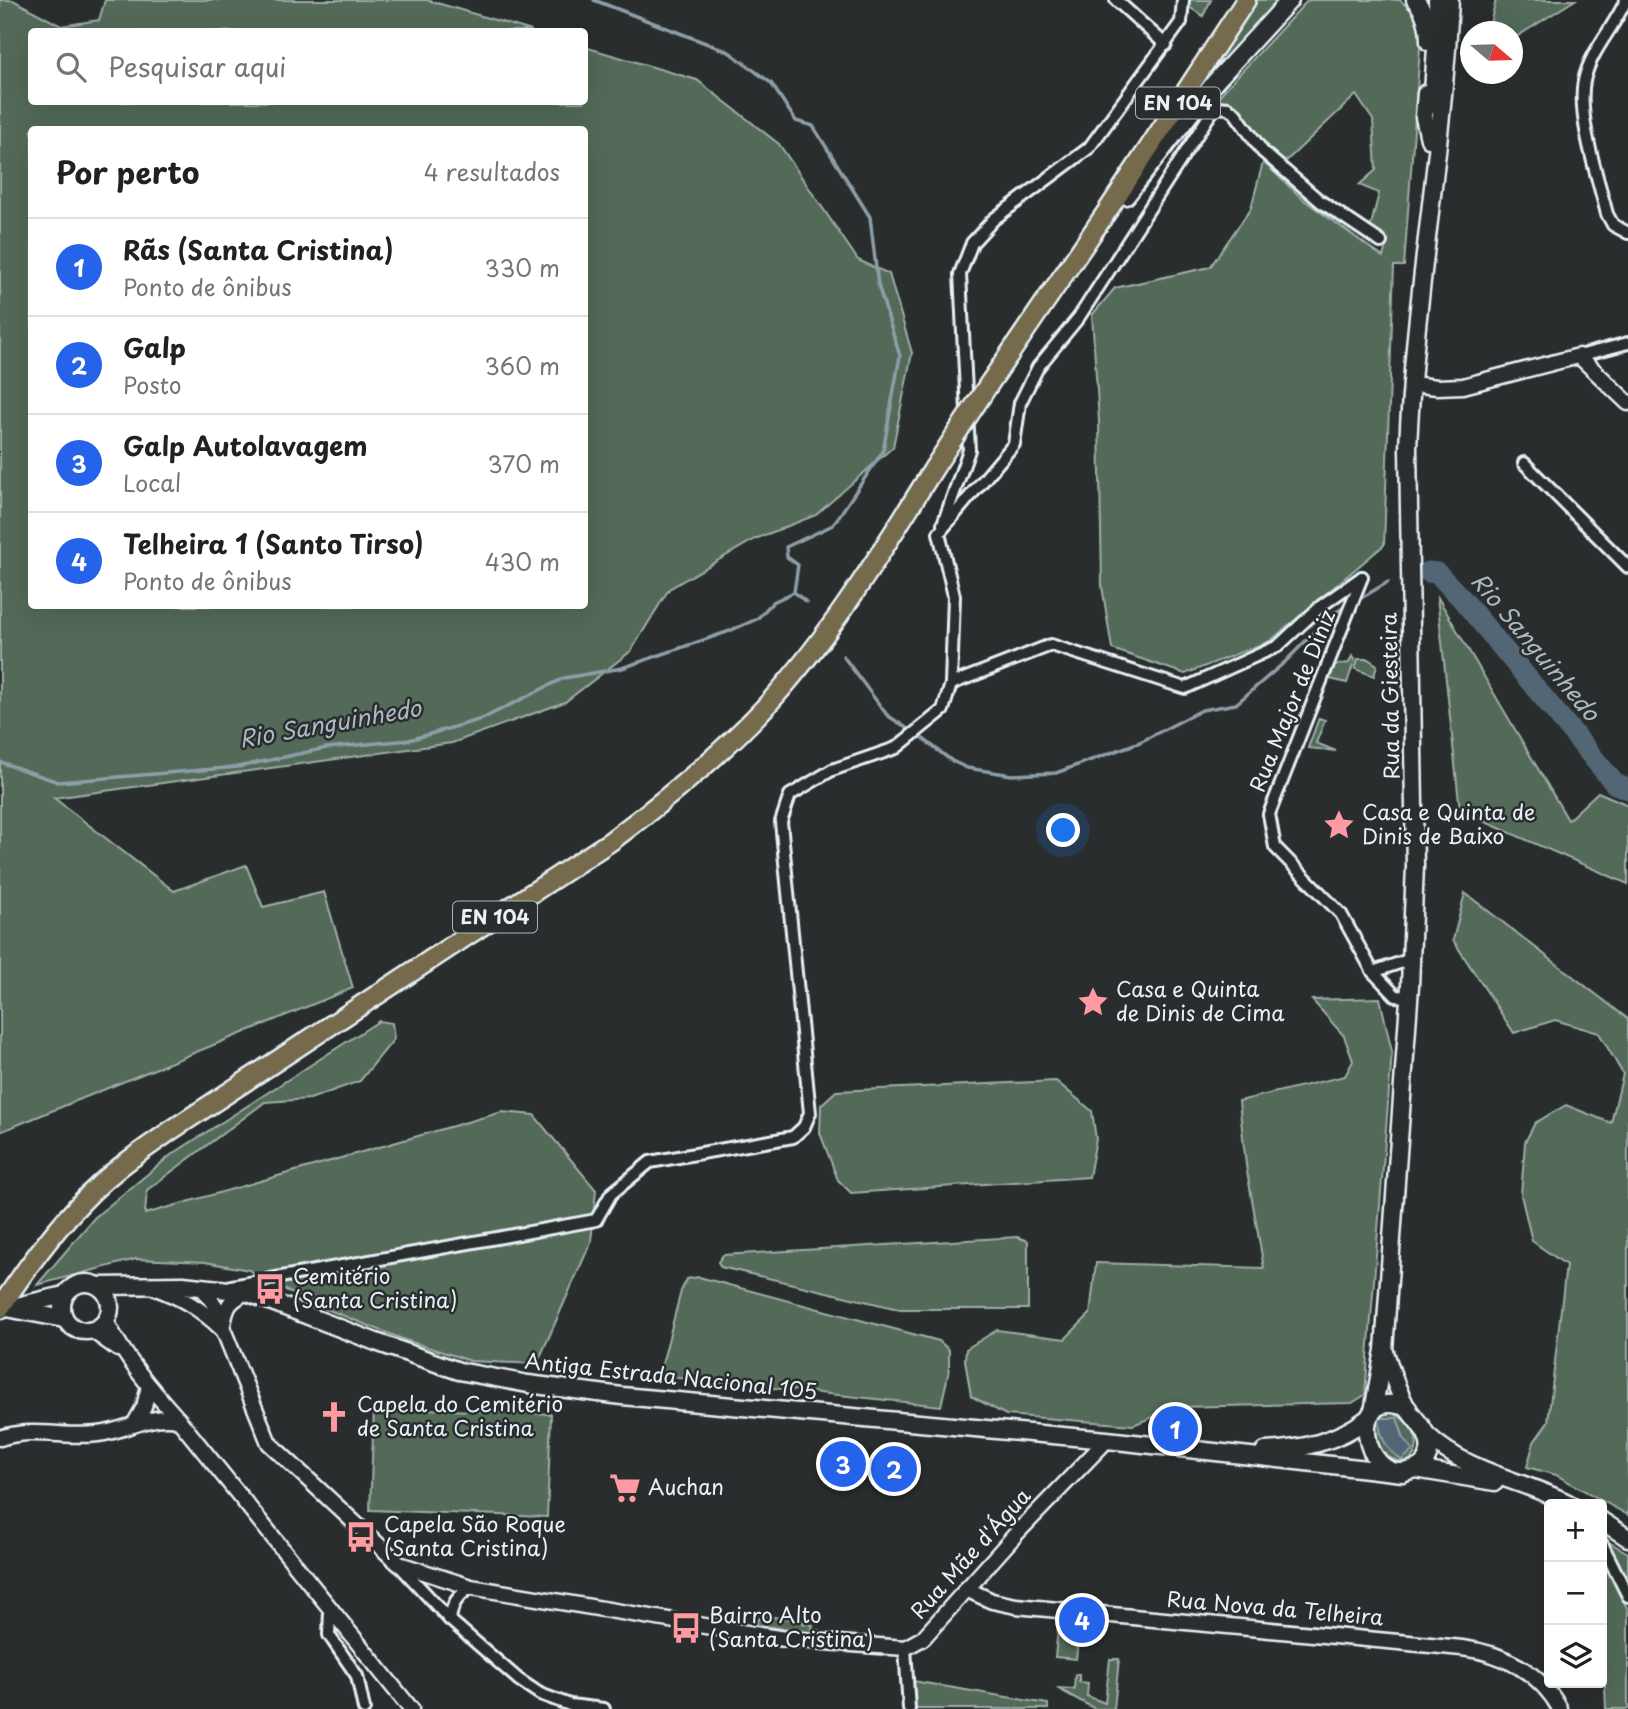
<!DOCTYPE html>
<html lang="pt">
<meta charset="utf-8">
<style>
body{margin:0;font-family:"Playpen Sans",sans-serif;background:#f2f2f2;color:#202124}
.controls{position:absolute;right:21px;bottom:21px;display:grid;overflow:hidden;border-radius:7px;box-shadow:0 7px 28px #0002}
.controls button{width:63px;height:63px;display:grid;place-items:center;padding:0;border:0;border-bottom:2px solid #e0e0e0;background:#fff;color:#202124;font:35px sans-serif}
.compass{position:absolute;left:1460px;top:21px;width:63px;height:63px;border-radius:50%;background:#fff;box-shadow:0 7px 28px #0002;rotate:109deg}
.you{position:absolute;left:1064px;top:831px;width:24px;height:24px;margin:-18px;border:5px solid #fff;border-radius:50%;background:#1a73e8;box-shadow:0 0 0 10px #1a73e833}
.badge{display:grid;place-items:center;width:46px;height:46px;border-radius:50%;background:#2563eb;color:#fff;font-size:23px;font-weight:700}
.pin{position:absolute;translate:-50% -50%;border:4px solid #fff;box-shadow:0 2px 7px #0006}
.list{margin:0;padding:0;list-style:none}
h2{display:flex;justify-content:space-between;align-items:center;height:91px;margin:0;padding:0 28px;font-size:30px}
h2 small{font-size:23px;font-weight:400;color:#757577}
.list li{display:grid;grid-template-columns:46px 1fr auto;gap:21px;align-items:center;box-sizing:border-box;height:98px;padding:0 28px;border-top:2px solid #e0e0e0}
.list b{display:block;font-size:26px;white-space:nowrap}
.list p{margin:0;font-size:23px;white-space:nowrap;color:#757577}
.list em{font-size:23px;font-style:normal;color:#757577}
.icon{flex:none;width:38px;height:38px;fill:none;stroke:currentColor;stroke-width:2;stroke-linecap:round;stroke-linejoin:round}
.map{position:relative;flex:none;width:1628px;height:1709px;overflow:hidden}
.search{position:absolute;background:#fff;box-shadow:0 7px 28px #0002;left:28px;top:28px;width:560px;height:77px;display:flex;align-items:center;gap:18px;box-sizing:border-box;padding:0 24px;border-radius:7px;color:#757577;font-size:26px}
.panel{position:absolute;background:#fff;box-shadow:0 7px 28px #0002;left:28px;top:126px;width:560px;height:483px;border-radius:7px}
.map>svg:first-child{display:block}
.green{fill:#536b58;stroke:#9eaea8;stroke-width:2;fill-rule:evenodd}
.water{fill:#526675;stroke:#8e9ea9;stroke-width:2}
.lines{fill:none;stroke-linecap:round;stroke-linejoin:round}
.stream{stroke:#8e9ea9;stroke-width:3.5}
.river{stroke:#526675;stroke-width:21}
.minor-casing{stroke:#e8f1f8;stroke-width:16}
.tertiary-casing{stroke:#e8f1f8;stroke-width:19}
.secondary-casing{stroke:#e8f1f8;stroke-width:21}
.primary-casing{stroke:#e8f1f8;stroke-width:23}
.minor{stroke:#2a2d2e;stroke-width:10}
.tertiary{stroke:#2a2d2e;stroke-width:14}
.secondary{stroke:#2a2d2e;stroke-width:16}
.primary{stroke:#756b4b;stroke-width:18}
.primary-bridge-casing{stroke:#e8f1f8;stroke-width:23;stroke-linecap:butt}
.primary-bridge{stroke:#756b4b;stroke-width:18}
.labels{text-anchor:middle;stroke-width:5;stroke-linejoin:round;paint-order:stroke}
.shield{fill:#2a2d2e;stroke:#afb6bb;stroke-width:2}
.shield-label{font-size:19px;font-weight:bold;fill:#e8f1f8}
.street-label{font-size:21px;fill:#e8f1f8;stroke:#2a2d2e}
.poi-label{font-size:21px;fill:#e8f1f8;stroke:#2a2d2e;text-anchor:start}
.water-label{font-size:23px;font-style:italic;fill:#acb9c4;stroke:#2a2d2e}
</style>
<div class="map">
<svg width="1628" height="1709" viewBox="0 0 1628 1709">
<rect width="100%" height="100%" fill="#2a2d2e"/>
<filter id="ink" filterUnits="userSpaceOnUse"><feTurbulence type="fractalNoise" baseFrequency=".0143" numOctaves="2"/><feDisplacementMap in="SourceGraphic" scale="14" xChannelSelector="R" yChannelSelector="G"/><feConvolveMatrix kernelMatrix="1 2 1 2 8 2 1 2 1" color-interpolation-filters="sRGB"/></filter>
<g filter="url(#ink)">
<!-- green -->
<g class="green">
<path d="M 0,0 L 13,0 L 61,26 L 99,20 L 105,0 L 427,0 L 532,31 L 32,32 L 32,102 L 584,102 L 585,47 L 697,80 L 779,144 L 858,260 L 889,274 L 912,353 L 893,447 L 816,515 L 755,539 L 669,589 L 631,651 L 565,702 L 452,743 L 54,798 L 174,891 L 246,865 L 263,907 L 324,892 L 353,988 L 0,1132 ZM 32,130 L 584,130 L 584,606 L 32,606 Z"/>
<path d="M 1189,0 L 1211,0 L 1203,16 L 1189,7 Z"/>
<path d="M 1256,0 L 1282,0 L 1176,122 Z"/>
<path d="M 1308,0 L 1400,0 L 1413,12 L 1421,35 L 1404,266 L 1394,266 L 1384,545 L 1270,641 L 1185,674 L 1112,649 L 1102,586 L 1099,421 L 1092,315 L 1115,288 L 1210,267 L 1251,208 L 1263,162 L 1304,200 L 1383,257 L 1387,242 L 1370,229 L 1379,193 L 1359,185 L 1376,170 L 1373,120 L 1356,95 L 1283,164 L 1217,98 Z"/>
<path d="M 1496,0 L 1575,0 L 1513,39 L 1512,32 L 1488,31 Z"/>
<path d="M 1437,596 L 1568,820 L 1598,792 L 1628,805 L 1628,884 L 1460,811 Z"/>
<path d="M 1352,656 L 1355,659 L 1347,683 L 1330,679 L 1335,665 L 1349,663 Z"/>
<path d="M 1358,659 L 1368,659 L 1377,665 L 1374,676 L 1355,669 Z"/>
<path d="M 1319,718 L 1325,720 L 1316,743 L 1336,751 L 1308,748 Z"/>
<path d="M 1465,893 L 1628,1019 L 1628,1515 L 1556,1475 L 1527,1467 L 1534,1442 L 1548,1422 L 1566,1265 L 1532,1241 L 1521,1195 L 1525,1142 L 1535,1123 L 1566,1105 L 1611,1123 L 1623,1074 L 1599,1033 L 1555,1020 L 1514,1033 L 1453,940 Z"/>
<path d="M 1380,998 L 1392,1052 L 1365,1395 L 1352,1403 L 1178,1407 L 1133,1425 L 1006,1415 L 971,1396 L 965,1360 L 966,1349 L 997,1330 L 1065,1339 L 1090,1314 L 1096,1263 L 1264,1268 L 1246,1165 L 1239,1101 L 1345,1076 L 1353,1061 L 1344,1036 L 1312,1000 Z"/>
<path d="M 379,1021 L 392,1023 L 394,1039 L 360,1081 L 310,1099 L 265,1102 L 147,1190 L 145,1214 L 502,1112 L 534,1115 L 596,1190 L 591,1242 L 537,1364 L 471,1361 L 405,1340 L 306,1301 L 249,1270 L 205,1262 L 136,1259 L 37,1285 L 95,1217 L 171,1155 Z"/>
<path d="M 1056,1081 L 1092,1111 L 1096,1139 L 1089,1177 L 851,1193 L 838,1180 L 820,1133 L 821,1105 L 836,1091 Z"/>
<path d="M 1017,1237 L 1028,1241 L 1028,1309 L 898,1309 L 721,1267 L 718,1262 L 723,1255 Z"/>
<path d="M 699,1277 L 939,1341 L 949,1350 L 949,1371 L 941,1406 L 659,1376 L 681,1291 L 687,1279 Z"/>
<path d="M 374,1407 L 551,1414 L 547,1517 L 370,1510 Z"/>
<path d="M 1388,1412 C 1408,1415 1429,1446 1408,1461 C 1382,1464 1368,1438 1379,1416 ZM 1379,1418 L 1397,1418 L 1404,1439 L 1413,1450 L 1402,1459 L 1381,1435 Z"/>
<path d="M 1602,1538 L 1628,1553 L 1628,1590 L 1602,1539 Z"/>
<path d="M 1602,1557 L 1628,1610 L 1628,1709 L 1606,1709 L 1605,1687 L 1602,1677 Z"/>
<path d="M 762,1616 L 803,1620 L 803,1623 L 813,1625 L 812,1629 L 818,1630 L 817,1633 L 757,1625 L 757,1621 Z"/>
<path d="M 1059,1619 L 1103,1623 L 1102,1636 L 1079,1634 L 1076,1659 L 1055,1657 Z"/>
<path d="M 1110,1659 L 1119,1659 L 1114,1709 L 1095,1709 L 1057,1688 L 1074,1689 L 1075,1675 L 1079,1675 L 1079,1682 L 1088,1683 L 1087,1696 L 1105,1703 Z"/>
<path d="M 913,1681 L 1048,1704 L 1048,1709 L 915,1709 Z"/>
</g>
<!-- water -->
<path class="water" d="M 1379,1418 L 1397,1418 L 1404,1439 L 1413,1450 L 1402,1460 C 1388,1452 1379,1437 1379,1418 Z"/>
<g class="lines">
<!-- stream -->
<g class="stream">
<path d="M 594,0 L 729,52 L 771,83 L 796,121 L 813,126 L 870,217 L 878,285 L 900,356 L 883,451 L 833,525 L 786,547 L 787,557 L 798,565 L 794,592"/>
<path d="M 1358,600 L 1388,582"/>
<path d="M 843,656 L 887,715 L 911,731"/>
<path d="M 918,735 L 952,761 L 967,768 L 1012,775 L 1056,773 L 1140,742 L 1202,710 L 1236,704 L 1286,661 L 1331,615 L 1348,605"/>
<path d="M 0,762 L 58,782 L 238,767 L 326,748 L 409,740 L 482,719 L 564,678 L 622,668 L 727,632 L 757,619 L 773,602 L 794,592 L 806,602"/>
</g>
<!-- river -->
<path class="river" d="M 1428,572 L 1437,573 L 1462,599 L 1615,784 L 1628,789"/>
<defs>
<g id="minor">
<path d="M 1116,0 L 1166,45"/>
<path d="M 1626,0 C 1614,28 1590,51 1584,81 C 1577,117 1598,178 1607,214 L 1613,225 L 1628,233"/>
<path d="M 1579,356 L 1628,343"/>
<path d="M 1524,463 L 1628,567"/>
<path d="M 943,524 L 969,450 L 960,274 L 972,243 L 994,219 L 1089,148 L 1181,22 L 1183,0"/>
<path d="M 1362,577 L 1269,814 L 1275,847 L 1341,914 L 1373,972 L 1396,996 L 1409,997"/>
<path d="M 951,684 L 1051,645 L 1185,688 L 1278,646 L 1321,606 L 1362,577"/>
<path d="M 1373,972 L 1411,959"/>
<path d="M 231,1286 L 596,1220 L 611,1194 L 650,1162 L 793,1137 L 804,1127 L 810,1113 L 781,822 L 790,795 L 832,770 L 896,748 L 943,710 L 951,684 L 954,596 L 939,533 L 1014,444 L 1020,403 L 1038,367 L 1079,317 L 1211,113 L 1217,107 L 1228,108 L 1235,113 L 1263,152 L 1320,201 L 1381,242"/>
<path d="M 1602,1544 L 1628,1596"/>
<path d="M 400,1566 L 450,1620 L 519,1680 L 540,1694 L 570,1705 L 604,1709"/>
<path d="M 330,1610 L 329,1635 L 357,1676 L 364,1709"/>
<path d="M 450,1620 C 452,1603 457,1597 471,1587"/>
<path d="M 905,1648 L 909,1709"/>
</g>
<g id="tertiary">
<path d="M 1411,384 L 1437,387 L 1463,386 L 1579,356 L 1628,403"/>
<path d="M 153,1287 C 181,1297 201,1309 222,1329"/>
<path d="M 202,1287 L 216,1307 L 223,1329 L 269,1443 L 399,1564 L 471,1587 L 741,1632 L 785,1639 L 905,1648 L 923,1638 L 1016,1534 L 1107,1440"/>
<path d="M 106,1321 C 125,1358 150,1388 178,1419 L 411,1709"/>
<path d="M 223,1324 C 227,1304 229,1302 246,1292"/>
<path d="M 93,1331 L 118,1349"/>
<path d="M 135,1423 L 144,1407 L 149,1386"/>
<path d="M 0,1438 C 33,1427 64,1438 98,1434 C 126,1431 148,1414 178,1419"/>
<path d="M 966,1589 L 992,1601 L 1016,1606 L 1462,1648 C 1503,1653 1540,1672 1560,1709"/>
</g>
<g id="secondary">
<path d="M 1415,0 C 1426,12 1429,27 1429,42"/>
<path d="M 1426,93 L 1424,117 L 1429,139"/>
<path d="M 1432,105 L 1438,20 L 1437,0"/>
<path d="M 1126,196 L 1215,82 L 1290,0"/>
<circle cx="86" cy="1307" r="24"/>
<path d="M 99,1286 L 183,1285 L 246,1292 L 376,1342 L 459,1371 L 528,1384 L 622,1396 L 1107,1440 L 1403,1473"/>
<path d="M 12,1309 L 64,1319"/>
<path d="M 0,1310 L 64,1295"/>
<path d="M 1385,1352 C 1391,1372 1397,1390 1407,1408 C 1414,1418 1425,1428 1428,1439 C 1431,1447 1430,1453 1426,1460 C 1422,1467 1416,1469 1408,1471 C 1362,1483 1345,1383 1408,1408"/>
<path d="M 1373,1412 L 1384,1350 L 1410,986 L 1415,866 L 1408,448 C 1414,298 1443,150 1450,0"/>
<path d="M 1427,1435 C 1467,1473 1523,1480 1570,1504"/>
<path d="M 1265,1451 C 1303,1449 1336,1442 1367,1419"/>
<path d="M 1415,1469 L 1495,1482"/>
<path d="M 1602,1521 L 1628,1538"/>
</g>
<g id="primary">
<path d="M 989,384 L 1110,207 L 1246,0"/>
<path d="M 0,1308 C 30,1262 71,1207 114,1172 C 132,1157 152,1144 170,1131 L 611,841 C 667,799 721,755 768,704 C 833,633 883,549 934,468"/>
</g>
</defs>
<!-- minor casing -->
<use href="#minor" class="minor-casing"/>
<!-- tertiary casing -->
<use href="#tertiary" class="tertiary-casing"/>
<!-- secondary casing -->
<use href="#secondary" class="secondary-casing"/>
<!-- primary casing -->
<use href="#primary" class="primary-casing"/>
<!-- minor -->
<use href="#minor" class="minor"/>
<!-- tertiary -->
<use href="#tertiary" class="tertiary"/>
<!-- secondary -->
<use href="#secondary" class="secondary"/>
<!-- primary -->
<use href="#primary" class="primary"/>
<defs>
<path id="primary-bridge" d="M 934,468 L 989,384"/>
</defs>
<!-- primary-bridge casing -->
<use href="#primary-bridge" class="primary-bridge-casing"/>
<!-- primary-bridge -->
<use href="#primary-bridge" class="primary-bridge"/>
</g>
</g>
<!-- icons -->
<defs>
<symbol id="sight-bare" viewBox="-9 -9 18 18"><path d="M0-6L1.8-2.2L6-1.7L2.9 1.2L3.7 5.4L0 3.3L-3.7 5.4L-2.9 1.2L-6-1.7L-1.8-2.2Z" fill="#ff9aa2" stroke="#2a2d2e" stroke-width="2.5" paint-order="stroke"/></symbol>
<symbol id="bus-bare" viewBox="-9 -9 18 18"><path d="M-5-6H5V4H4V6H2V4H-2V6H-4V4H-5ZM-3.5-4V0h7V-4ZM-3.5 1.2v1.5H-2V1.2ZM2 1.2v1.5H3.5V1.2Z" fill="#ff9aa2" stroke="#2a2d2e" stroke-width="2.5" paint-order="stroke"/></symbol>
<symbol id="church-bare" viewBox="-9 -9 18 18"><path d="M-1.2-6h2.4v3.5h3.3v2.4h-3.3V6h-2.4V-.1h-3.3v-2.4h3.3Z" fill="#ff9aa2" stroke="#2a2d2e" stroke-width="2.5" paint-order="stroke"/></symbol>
<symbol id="supermarket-bare" viewBox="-9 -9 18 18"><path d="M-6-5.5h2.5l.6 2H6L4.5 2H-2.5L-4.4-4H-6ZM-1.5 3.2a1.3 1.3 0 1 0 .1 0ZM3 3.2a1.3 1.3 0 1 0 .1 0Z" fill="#ff9aa2" stroke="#2a2d2e" stroke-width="2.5" paint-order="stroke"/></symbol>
</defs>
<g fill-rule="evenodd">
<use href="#sight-bare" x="1317" y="803" width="44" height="44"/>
<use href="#sight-bare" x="1071" y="980" width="44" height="44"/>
<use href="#bus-bare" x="248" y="1267" width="44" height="44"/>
<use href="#church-bare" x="312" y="1395" width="44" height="44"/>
<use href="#supermarket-bare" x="603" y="1466" width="44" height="44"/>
<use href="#bus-bare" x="339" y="1515" width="44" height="44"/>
<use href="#bus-bare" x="664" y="1606" width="44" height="44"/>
</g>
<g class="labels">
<!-- shield labels -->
<g class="shield">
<rect x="1136" y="87.5" width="84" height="31" rx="5"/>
<rect x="453" y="901.5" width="84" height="31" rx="5"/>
</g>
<g class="shield-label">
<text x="1178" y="110">EN 104</text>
<text x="495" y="924">EN 104</text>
</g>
<!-- street labels -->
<g class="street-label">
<text transform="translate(1391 696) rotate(-91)" y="7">Rua da Giesteira</text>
<text transform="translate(1293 701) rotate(-68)" y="7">Rua Major de Diniz</text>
<text transform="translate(671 1377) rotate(6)" y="7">Antiga Estrada Nacional 105</text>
<text transform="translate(971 1554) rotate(-48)" y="7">Rua Mãe d'Água</text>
<text transform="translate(1275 1609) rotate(5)" y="7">Rua Nova da Telheira</text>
</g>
<!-- poi labels -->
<g class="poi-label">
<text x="1362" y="820">Casa e Quinta de<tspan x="1362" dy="24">Dinis de Baixo</tspan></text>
<text x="1116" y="997">Casa e Quinta<tspan x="1116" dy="24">de Dinis de Cima</tspan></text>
<text x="293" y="1284">Cemitério<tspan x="293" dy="24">(Santa Cristina)</tspan></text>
<text x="357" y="1412">Capela do Cemitério<tspan x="357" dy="24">de Santa Cristina</tspan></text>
<text x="648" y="1495">Auchan</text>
<text x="384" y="1532">Capela São Roque<tspan x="384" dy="24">(Santa Cristina)</tspan></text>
<text x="709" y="1623">Bairro Alto<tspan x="709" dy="24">(Santa Cristina)</tspan></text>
</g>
<!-- water labels -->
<g class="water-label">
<text transform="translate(1535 647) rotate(50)" y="8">Rio Sanguinhedo</text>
<text transform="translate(330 724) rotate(-10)" y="8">Rio Sanguinhedo</text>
</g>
</g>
</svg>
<div class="controls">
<button>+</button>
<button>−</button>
<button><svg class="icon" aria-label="layers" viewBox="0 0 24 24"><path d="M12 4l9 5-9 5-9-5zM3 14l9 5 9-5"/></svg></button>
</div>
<svg class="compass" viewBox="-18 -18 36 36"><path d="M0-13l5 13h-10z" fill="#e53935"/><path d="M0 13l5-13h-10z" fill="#757577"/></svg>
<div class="you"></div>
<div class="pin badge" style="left:1175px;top:1429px">1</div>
<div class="pin badge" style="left:894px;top:1469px">2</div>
<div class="pin badge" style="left:843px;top:1464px">3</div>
<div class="pin badge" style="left:1082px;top:1620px">4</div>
<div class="search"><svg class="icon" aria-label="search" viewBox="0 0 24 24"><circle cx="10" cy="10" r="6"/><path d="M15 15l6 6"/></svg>Pesquisar aqui</div>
<section class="panel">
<h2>Por perto<small>4 resultados</small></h2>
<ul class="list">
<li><span class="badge">1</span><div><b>Rãs (Santa Cristina)</b><p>Ponto de ônibus</p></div><em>330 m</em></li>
<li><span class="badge">2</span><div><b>Galp</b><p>Posto</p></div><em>360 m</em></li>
<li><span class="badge">3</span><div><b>Galp Autolavagem</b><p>Local</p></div><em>370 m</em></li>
<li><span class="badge">4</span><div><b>Telheira 1 (Santo Tirso)</b><p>Ponto de ônibus</p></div><em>430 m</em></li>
</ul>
</section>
</div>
